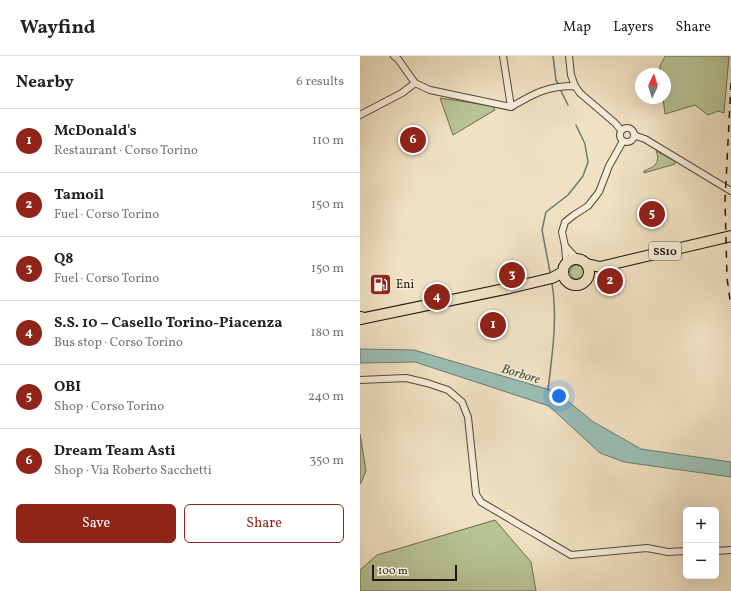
<!DOCTYPE html>
<meta charset="utf-8">
<style>
body{margin:0;font-family:Vollkorn,serif;background:#f6f6f6;color:#222}
.controls{position:absolute;right:12px;bottom:12px;display:grid;overflow:hidden;border-radius:6px;box-shadow:0 4px 16px #0002}
.controls button{width:36px;height:36px;display:grid;place-items:center;padding:0;border:0;border-bottom:1px solid #e0e0e0;background:#fff;color:#222;font:20px sans-serif}
.compass{position:absolute;left:275px;top:12px;width:36px;height:36px;border-radius:50%;background:#fff;box-shadow:0 4px 16px #0002;rotate:4deg}
.scale{position:absolute;left:12px;bottom:10px;width:85px;box-sizing:border-box;padding-left:4px;border:2px solid #20150a;border-top:0;font-size:11px;line-height:14px;white-space:nowrap;color:#20150a;-webkit-text-stroke:3px #f5ecd8;paint-order:stroke}
.you{position:absolute;left:199px;top:340px;width:14px;height:14px;margin:-10px;border:3px solid #fff;border-radius:50%;background:#1a73e8;box-shadow:0 0 0 6px #1a73e833}
.badge{display:grid;place-items:center;width:26px;height:26px;border-radius:50%;background:#8f2418;color:#fff;font-size:13px;font-weight:700}
.pin{position:absolute;translate:-50% -50%;border:2px solid #fff;box-shadow:0 1px 4px #0006}
.list{margin:0;padding:0;list-style:none}
h2{display:flex;justify-content:space-between;align-items:center;height:52px;margin:0;padding:0 16px;font-size:17px}
h2 small{font-size:13px;font-weight:400;color:#767676}
.list li{display:grid;grid-template-columns:26px 1fr auto;gap:12px;align-items:center;box-sizing:border-box;height:64px;padding:0 16px;border-top:1px solid #e0e0e0}
.list b{display:block;font-size:15px;white-space:nowrap}
.list p{margin:0;font-size:13px;white-space:nowrap;color:#767676}
.list em{font-size:13px;font-style:normal;color:#767676}
.actions{display:flex;gap:8px;padding:12px 16px}
.actions a{flex:1;padding:9px 0;border:1px solid #8f2418;border-radius:6px;text-align:center;font-size:14px;color:#8f2418}
.actions .main{background:#8f2418;color:#fff}
.map{position:relative;flex:none;width:371px;height:535px;overflow:hidden}
header{display:flex;align-items:center;gap:24px;box-sizing:border-box;height:56px;padding:0 20px;background:#fff;border-bottom:1px solid #e0e0e0}
header strong{font-size:19px}
nav{display:flex;gap:22px;margin-inline-start:auto;font-size:14px}
main{display:flex}
aside{flex:1;background:#fff}
.map>svg:first-child{display:block}
.green{fill:#b7c395;stroke:#6c6c50}
.water{fill:#9abeb4;stroke:#697a70}
.lines{fill:none;stroke-linecap:round;stroke-linejoin:round}
.stream{stroke:#697a70;stroke-width:1.5}
.minor-casing{stroke:#544838;stroke-width:8}
.primary-casing{stroke:#20150a;stroke-width:12}
.motorway-casing{stroke:#20150a;stroke-width:14}
.minor{stroke:#f5ecd8;stroke-width:6}
.primary{stroke:#f0e1c3;stroke-width:10}
.motorway{stroke:#f0e1c3;stroke-width:12}
.rail{stroke:#20150a;stroke-width:1.5;stroke-dasharray:7 7;stroke-linecap:butt}
.labels{text-anchor:middle;stroke-width:3;stroke-linejoin:round;paint-order:stroke}
.shield{fill:#f5ecd8;stroke:#605648;stroke-width:1}
.shield-label{font-size:11px;font-weight:bold;fill:#20150a}
.poi-label{font-size:12px;fill:#20150a;stroke:#f5ecd8;text-anchor:start}
.water-label{font-size:13px;font-style:italic;fill:#4b5046;stroke:#f5ecd8}
</style>
<header>
<strong>Wayfind</strong>
<nav><a>Map</a><a>Layers</a><a>Share</a></nav>
</header>
<main>
<aside>
<h2>Nearby<small>6 results</small></h2>
<ul class="list">
<li><span class="badge">1</span><div><b>McDonald's</b><p>Restaurant · Corso Torino</p></div><em>110 m</em></li>
<li><span class="badge">2</span><div><b>Tamoil</b><p>Fuel · Corso Torino</p></div><em>150 m</em></li>
<li><span class="badge">3</span><div><b>Q8</b><p>Fuel · Corso Torino</p></div><em>150 m</em></li>
<li><span class="badge">4</span><div><b>S.S. 10 – Casello Torino-Piacenza</b><p>Bus stop · Corso Torino</p></div><em>180 m</em></li>
<li><span class="badge">5</span><div><b>OBI</b><p>Shop · Corso Torino</p></div><em>240 m</em></li>
<li><span class="badge">6</span><div><b>Dream Team Asti</b><p>Shop · Via Roberto Sacchetti</p></div><em>350 m</em></li>
</ul>
<div class="actions"><a class="main">Save</a><a>Share</a></div>
</aside>
<div class="map">
<svg width="371" height="535" viewBox="0 0 371 535">
<rect width="100%" height="100%" fill="#f0e1c3"/>
<filter id="stains"><feTurbulence type="fractalNoise" baseFrequency=".005" numOctaves="4"/><feColorMatrix values="0 0 0 0 .2 0 0 0 0 .09 0 0 0 0 .02 0 0 0 .5 -.17"/></filter>
<radialGradient id="worn" r=".72"><stop offset=".6" stop-color="#630" stop-opacity="0"/><stop offset="1" stop-color="#630" stop-opacity=".3"/></radialGradient>
<!-- green -->
<g class="green">
<path d="M 305,0 L 369,0 L 364,57 L 358,55 L 348,59 L 335,49 L 305,58 L 303,42 L 305,42 L 305,18 L 300,18 L 300,10 Z"/>
<path d="M 80,42 L 133,50 L 135,54 L 93,79 Z"/>
<path d="M 296,95 L 315,105 L 315,108 L 284,117 L 284,115 C 294,111 301,107 296,95 Z"/>
<circle cx="217" cy="216" r="7"/>
<path d="M 0,378 L 6,415 L 1,427 L 0,428 Z"/>
<path d="M 135,464 L 171,506 L 176,535 L 0,535 L 0,514 L 17,499 Z"/>
</g>
<!-- water -->
<path class="water" d="M 0,293 L 54,294 L 197,336 L 232,365 L 281,393 L 371,406 L 371,421 L 264,406 L 240,397 L 189,350 L 55,306 L 0,307 Z"/>
<g class="lines">
<!-- stream -->
<g class="stream">
<path d="M 193,0 L 196,24 L 199,29"/>
<path d="M 200,33 L 208,49"/>
<path d="M 190,216 L 182,174 L 186,156 L 208,139 L 223,120 L 228,106 L 225,88 L 216,69"/>
<path d="M 188,334 C 192,299 198,263 192,228"/>
</g>
<defs>
<g id="minor">
<path d="M 34,0 L 38,3 L 55,27 L 70,34 L 151,51 C 175,37 187,30 215,30 L 220,37 L 255,67 L 261,74"/>
<path d="M 143,0 L 151,51"/>
<path d="M 209,0 L 211,19 L 215,30"/>
<path d="M 0,59 L 42,37 L 55,27"/>
<circle cx="267" cy="79" r="7"/>
<path d="M 274,78 L 276,80 L 285,83 L 371,135"/>
<path d="M 205,190 L 202,176 L 205,166 L 214,159 L 228,150 L 239,136 L 249,110 L 263,85"/>
<path d="M 208,206 L 206,203 L 205,190 L 217,203"/>
<path d="M 0,324 L 46,322 L 67,327 L 88,334 L 102,346 L 108,361 L 116,438 L 121,446 L 211,499 L 287,492 L 308,496 L 326,495"/>
<path d="M 356,495 L 371,494"/>
</g>
<g id="primary">
<circle cx="216" cy="216" r="13"/>
<path d="M 227,208 L 240,211 L 371,180"/>
<path d="M 0,263 L 150,232 L 192,222 L 203,216"/>
</g>
<path id="motorway" d="M 0,262 L 1,262"/>
</defs>
<!-- minor casing -->
<use href="#minor" class="minor-casing"/>
<!-- primary casing -->
<use href="#primary" class="primary-casing"/>
<!-- motorway casing -->
<use href="#motorway" class="motorway-casing"/>
<!-- minor -->
<use href="#minor" class="minor"/>
<!-- primary -->
<use href="#primary" class="primary"/>
<!-- motorway -->
<use href="#motorway" class="motorway"/>
<!-- rail -->
<path class="rail" d="M 371,27 L 365,145 L 367,222 L 371,251"/>
</g>
<!-- icons -->
<defs>
<symbol id="fuel-square" viewBox="-11 -11 22 22"><rect x="-9" y="-9" width="18" height="18" rx="4" fill="#8f2418" stroke="#f5ecd8"/><path d="M-5.5-6h7V0h2V4h1.3V-2.5L3-4.5l.8-.8L6-3V5H2.5V1h-1V6h-7ZM-4.2-4.7v3.2H.2V-4.7Z" fill="#fff"/></symbol>
</defs>
<g fill-rule="evenodd">
<use href="#fuel-square" x="8" y="216" width="25" height="25"/>
</g>
<g class="labels">
<!-- shield labels -->
<rect class="shield" x="289" y="186" width="32" height="18" rx="3"/>
<g class="shield-label">
<text x="305" y="199">SS10</text>
</g>
<!-- poi labels -->
<g class="poi-label">
<text x="36" y="232">Eni</text>
</g>
<!-- water labels -->
<g class="water-label">
<text transform="translate(161 317) rotate(17)" y="5">Borbore</text>
</g>
</g>
<rect width="100%" height="100%" filter="url(#stains)"/>
<rect width="100%" height="100%" fill="url(#worn)"/>
</svg>
<div class="controls">
<button>+</button>
<button>−</button>
</div>
<svg class="compass" viewBox="-18 -18 36 36"><path d="M0-13l5 13h-10z" fill="#e53935"/><path d="M0 13l5-13h-10z" fill="#767676"/></svg>
<div class="scale">100 m</div>
<div class="you"></div>
<div class="pin badge" style="left:133px;top:269px">1</div>
<div class="pin badge" style="left:250px;top:225px">2</div>
<div class="pin badge" style="left:152px;top:219px">3</div>
<div class="pin badge" style="left:77px;top:241px">4</div>
<div class="pin badge" style="left:292px;top:158px">5</div>
<div class="pin badge" style="left:53px;top:84px">6</div>
</div>
</main>
